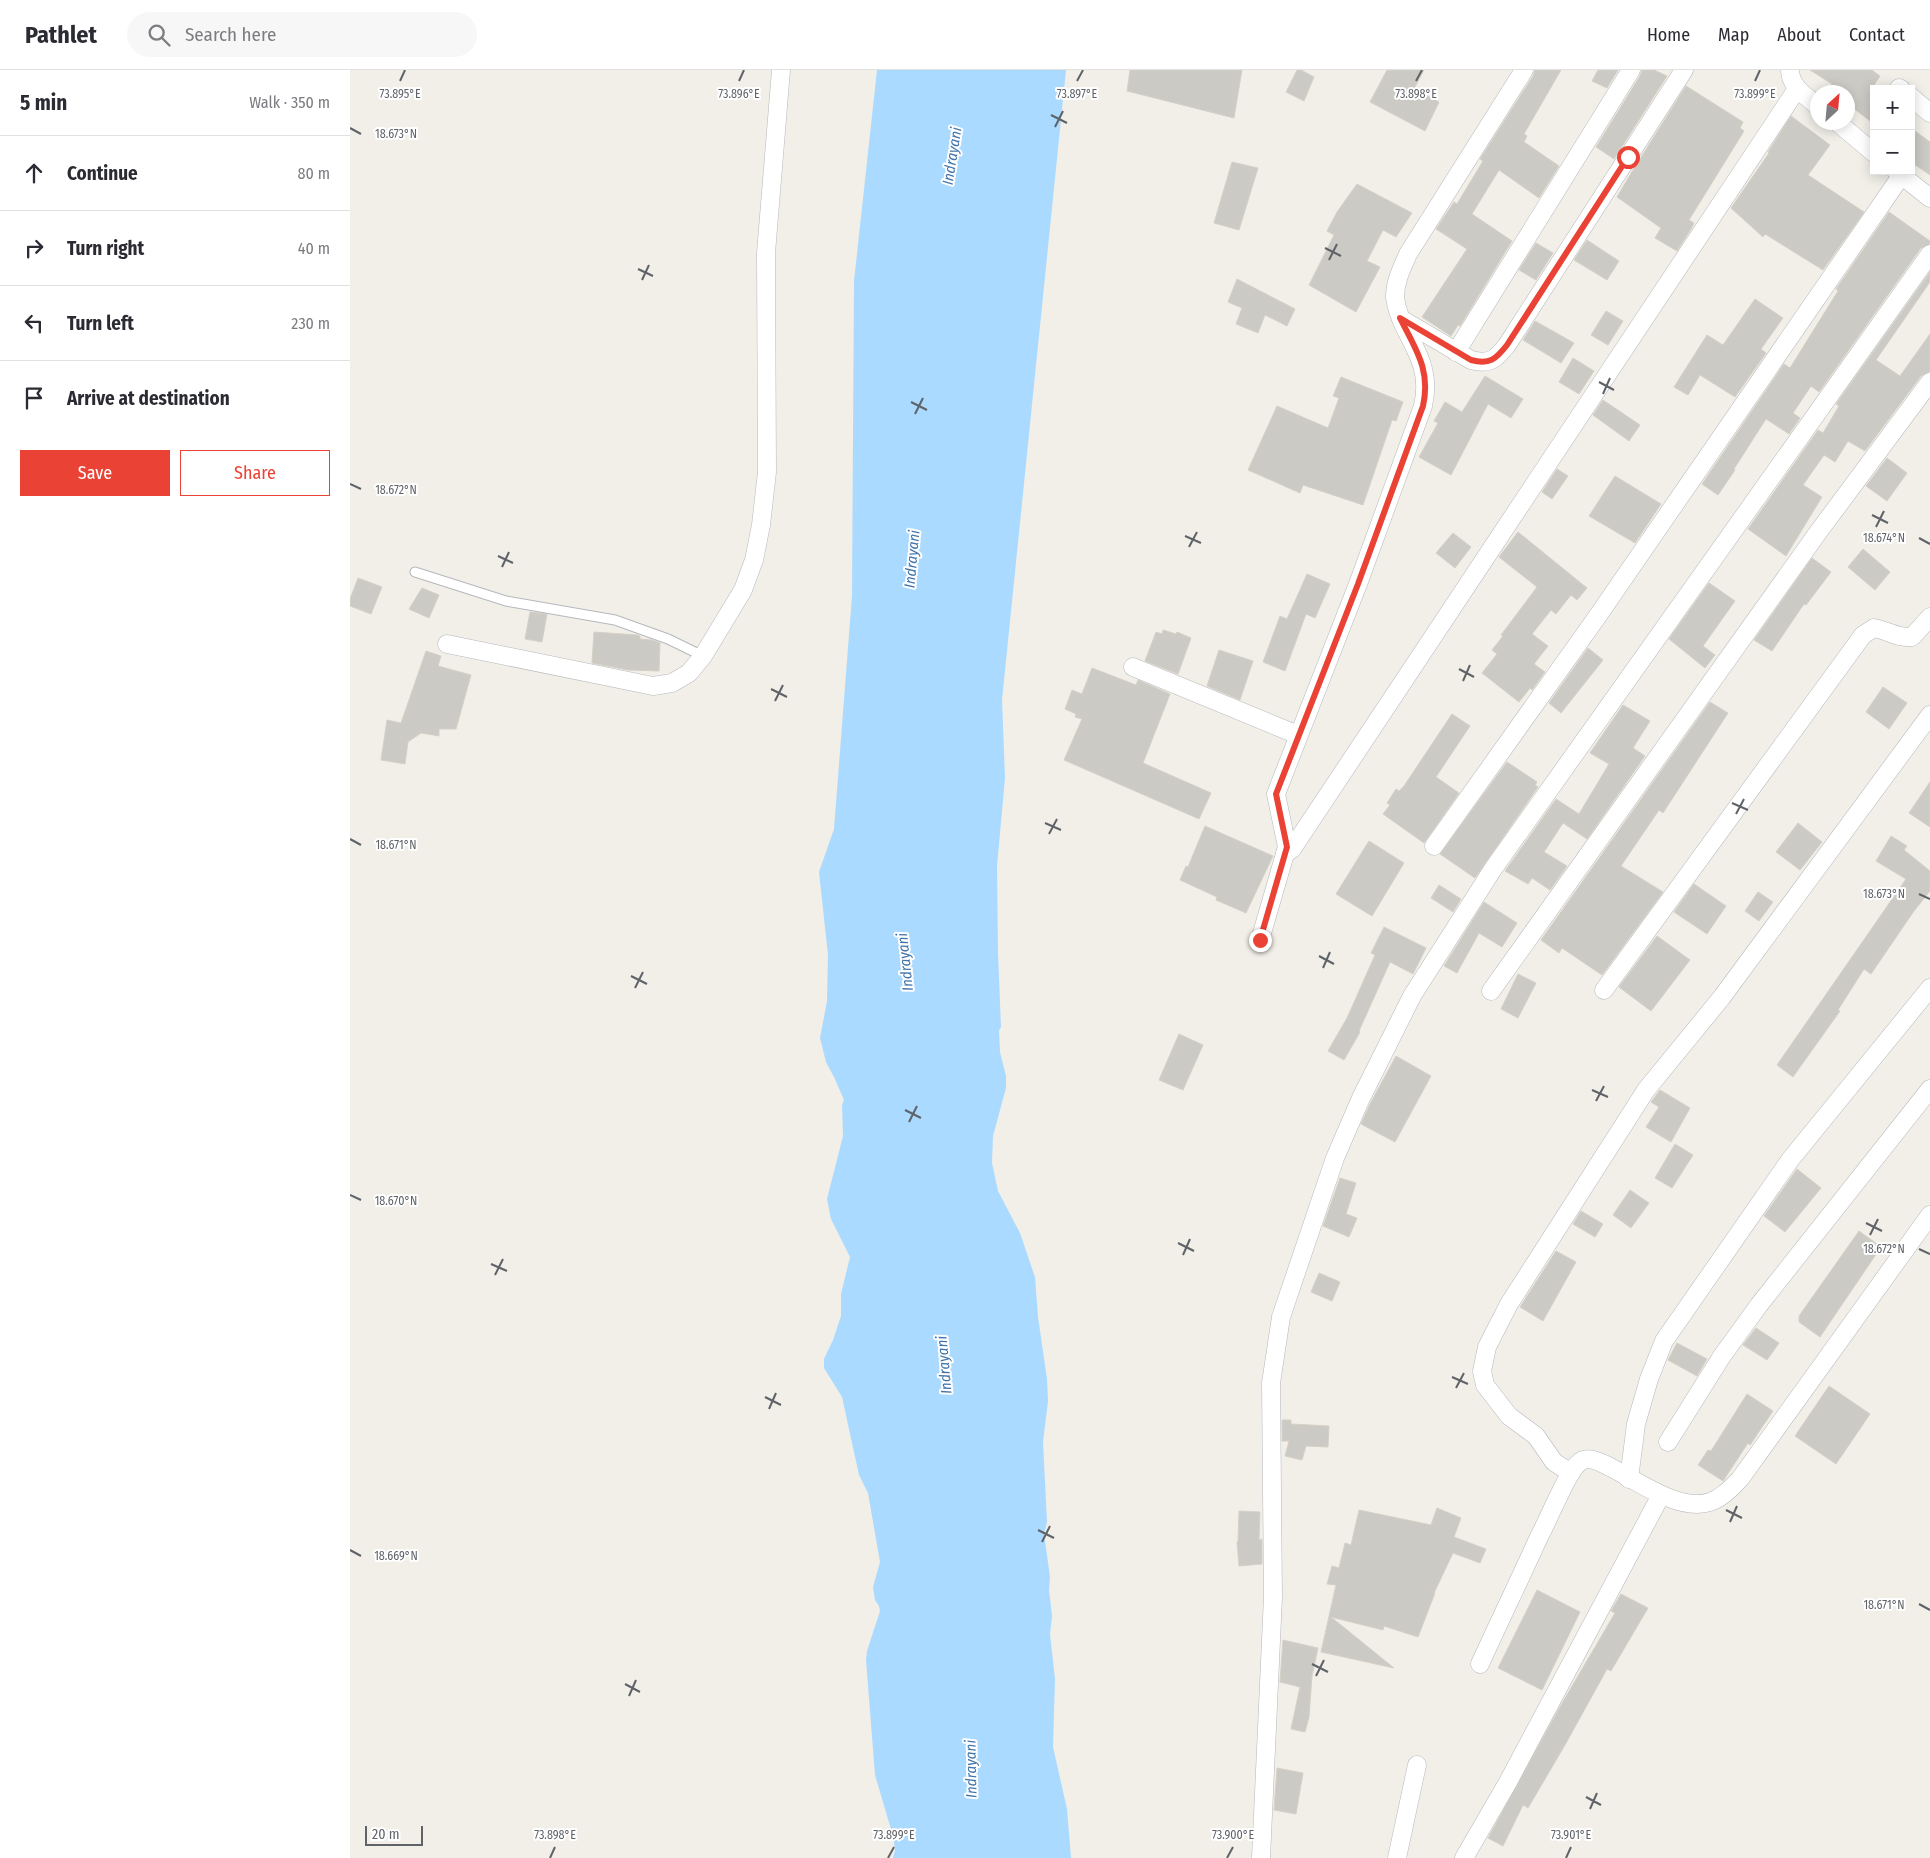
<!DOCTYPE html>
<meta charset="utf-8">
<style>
body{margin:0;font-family:"Fira Sans Condensed",sans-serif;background:#f7f7f7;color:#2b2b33}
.controls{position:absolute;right:15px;top:15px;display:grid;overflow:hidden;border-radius:0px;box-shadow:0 2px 12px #0003}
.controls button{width:45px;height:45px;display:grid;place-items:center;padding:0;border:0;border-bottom:1px solid #e1e1e2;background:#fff;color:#2b2b33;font:25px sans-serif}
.compass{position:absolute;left:1460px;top:15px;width:45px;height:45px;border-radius:50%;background:#fff;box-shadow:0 2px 12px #0003;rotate:26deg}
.scale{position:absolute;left:15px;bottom:12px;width:58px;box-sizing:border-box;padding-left:5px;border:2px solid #5f6368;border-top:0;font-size:14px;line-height:18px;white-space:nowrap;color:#5f6368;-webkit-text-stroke:4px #fff;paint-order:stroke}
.stop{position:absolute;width:15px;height:15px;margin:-11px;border:4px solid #ea4335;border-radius:50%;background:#fff}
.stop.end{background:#ea4335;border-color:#fff;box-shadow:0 1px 5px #0008}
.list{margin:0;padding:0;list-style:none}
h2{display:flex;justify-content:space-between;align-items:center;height:65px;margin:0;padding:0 20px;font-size:21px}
h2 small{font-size:16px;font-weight:400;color:#7c7c81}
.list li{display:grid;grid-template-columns:32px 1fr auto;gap:15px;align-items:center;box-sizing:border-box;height:75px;padding:0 20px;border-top:1px solid #e1e1e2}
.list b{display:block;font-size:19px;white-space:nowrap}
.list em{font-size:16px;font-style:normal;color:#7c7c81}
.actions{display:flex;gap:10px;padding:15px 20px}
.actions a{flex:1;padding:11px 0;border:1px solid #ea4335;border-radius:0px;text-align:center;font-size:18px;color:#ea4335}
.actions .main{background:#ea4335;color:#fff}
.icon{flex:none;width:28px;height:28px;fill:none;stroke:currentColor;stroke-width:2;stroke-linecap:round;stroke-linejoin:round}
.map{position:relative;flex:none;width:1580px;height:1788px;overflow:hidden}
header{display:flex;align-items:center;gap:30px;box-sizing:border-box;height:70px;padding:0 25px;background:#fff;border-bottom:1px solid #e1e1e2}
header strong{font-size:24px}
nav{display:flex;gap:28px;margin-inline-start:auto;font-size:18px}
.search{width:350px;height:45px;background:#f7f7f7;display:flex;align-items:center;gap:12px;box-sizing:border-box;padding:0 18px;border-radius:28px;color:#7c7c81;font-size:19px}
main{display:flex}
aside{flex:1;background:#fff}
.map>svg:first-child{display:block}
.water{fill:#aadaff}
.building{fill:#cccac5;stroke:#d6d1c6}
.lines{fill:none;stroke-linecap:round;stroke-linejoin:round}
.service-casing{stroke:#b5b8bc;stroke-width:11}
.minor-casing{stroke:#b5b8bc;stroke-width:19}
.service{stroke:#fff;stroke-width:9}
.minor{stroke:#fff;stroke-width:18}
.route{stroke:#ea4335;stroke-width:6}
.ticks{fill:none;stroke:#5f6368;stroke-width:2}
.labels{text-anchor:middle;stroke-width:4;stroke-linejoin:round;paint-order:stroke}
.water-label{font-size:15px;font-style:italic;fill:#4174aa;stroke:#fff}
.ticks-label{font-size:12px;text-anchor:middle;fill:#5f6368;stroke:#fff;stroke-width:4;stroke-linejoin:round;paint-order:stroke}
</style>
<header>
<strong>Pathlet</strong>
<div class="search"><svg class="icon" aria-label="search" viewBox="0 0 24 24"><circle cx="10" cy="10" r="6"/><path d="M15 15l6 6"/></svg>Search here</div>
<nav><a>Home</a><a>Map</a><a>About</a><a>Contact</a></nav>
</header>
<main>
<aside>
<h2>5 min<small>Walk · 350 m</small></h2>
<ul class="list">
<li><svg class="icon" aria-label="ahead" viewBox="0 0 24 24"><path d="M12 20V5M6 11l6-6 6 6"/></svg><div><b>Continue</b></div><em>80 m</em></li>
<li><svg class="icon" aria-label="right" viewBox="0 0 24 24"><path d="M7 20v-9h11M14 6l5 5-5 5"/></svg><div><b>Turn right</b></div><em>40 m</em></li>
<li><svg class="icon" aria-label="left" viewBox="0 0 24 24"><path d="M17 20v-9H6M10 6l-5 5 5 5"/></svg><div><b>Turn left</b></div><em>230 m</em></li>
<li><svg class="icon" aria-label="arrive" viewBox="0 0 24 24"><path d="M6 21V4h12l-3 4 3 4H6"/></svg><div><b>Arrive at destination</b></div></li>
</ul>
<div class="actions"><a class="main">Save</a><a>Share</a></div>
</aside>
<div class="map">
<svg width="1580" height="1788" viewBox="0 0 1580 1788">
<rect width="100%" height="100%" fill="#f1efe8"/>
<!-- water -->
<path class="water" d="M 527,0 L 716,0 L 652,630 L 655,708 L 647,796 L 648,884 L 651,957 L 649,961 L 650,982 L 656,1006 L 656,1018 L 643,1066 L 642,1093 L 648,1121 L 670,1163 L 685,1207 L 688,1247 L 697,1309 L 698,1331 L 693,1372 L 697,1452 L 694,1464 L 700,1507 L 699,1520 L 702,1546 L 700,1564 L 705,1609 L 703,1677 L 717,1739 L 721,1788 L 543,1788 L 545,1780 L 543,1766 L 525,1705 L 516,1590 L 517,1581 L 530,1541 L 529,1536 L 525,1530 L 523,1517 L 530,1492 L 518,1423 L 509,1405 L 492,1327 L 474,1298 L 474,1289 L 483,1270 L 491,1246 L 491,1224 L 500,1187 L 481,1149 L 477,1129 L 493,1066 L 492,1035 L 494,1030 L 484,1007 L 476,992 L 470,968 L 477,931 L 478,885 L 469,802 L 484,759 L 502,526 L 504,211 Z"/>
<!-- building -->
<g class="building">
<path d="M 780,0 L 892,0 L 884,48 L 777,21 Z"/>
<path d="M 947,0 L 951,0 L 964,7 L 954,31 L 936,22 Z"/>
<path d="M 1037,0 L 1074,0 L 1064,19 L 1089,32 L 1075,61 L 1020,32 Z"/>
<path d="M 1185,0 L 1211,0 L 1174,64 L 1177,66 L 1174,72 L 1209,96 L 1189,128 L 1149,100 L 1122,144 L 1162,171 L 1110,256 L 1108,255 L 1101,266 L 1072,247 L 1117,179 L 1086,159 L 1104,132 L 1107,134 L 1133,91 L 1130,89 L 1183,6 Z"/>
<path d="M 1248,0 L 1268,0 L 1257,18 L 1242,11 Z"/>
<path d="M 1292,0 L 1304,0 L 1317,6 L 1264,89 L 1246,77 L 1290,6 Z"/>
<path d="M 1460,0 L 1522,0 L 1530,6 L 1524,15 L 1524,54 L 1498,34 L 1498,22 L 1475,22 L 1482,14 Z"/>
<path d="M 1336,16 L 1393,52 L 1390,58 L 1394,61 L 1339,150 L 1344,153 L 1341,159 L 1327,181 L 1305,168 L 1311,158 L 1267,127 L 1283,100 Z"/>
<path d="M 1441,46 L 1480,75 L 1458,105 L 1514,142 L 1473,200 L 1415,164 L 1413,167 L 1381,138 L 1419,83 L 1418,82 Z"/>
<path d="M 1561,58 L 1580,72 L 1580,105 L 1561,92 Z"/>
<path d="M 882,92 L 908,98 L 889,160 L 864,153 Z"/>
<path d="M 1007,114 L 1062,143 L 1046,167 L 1033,160 L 1017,191 L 1030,197 L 1006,242 L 959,215 L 984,165 L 977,161 L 987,142 Z"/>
<path d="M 1539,142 L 1580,171 L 1580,174 L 1571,178 L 1469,322 L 1461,316 L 1443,343 L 1450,348 L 1439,364 L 1416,349 L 1384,399 L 1385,400 L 1368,425 L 1352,414 L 1434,294 L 1440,298 L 1488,221 L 1486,219 Z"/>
<path d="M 1237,170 L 1269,191 L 1257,210 L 1224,190 Z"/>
<path d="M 1186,173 L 1203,183 L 1186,210 L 1169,200 Z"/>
<path d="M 1580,202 L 1580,212 L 1526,290 L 1550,306 L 1580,264 L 1580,301 L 1571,306 L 1515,381 L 1498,371 L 1485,392 L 1474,385 L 1453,415 L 1472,427 L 1436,486 L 1398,459 L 1468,360 L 1473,363 L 1489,336 L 1486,334 Z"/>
<path d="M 887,209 L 945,239 L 937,256 L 915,245 L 908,263 L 886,254 L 892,238 L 878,232 Z"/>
<path d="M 1405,229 L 1433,248 L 1411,279 L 1416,283 L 1385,327 L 1350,305 L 1338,325 L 1324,317 L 1357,265 L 1373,275 Z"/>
<path d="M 1256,241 L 1273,251 L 1258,275 L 1241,265 Z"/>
<path d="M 1185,251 L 1224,273 L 1211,293 L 1173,270 Z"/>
<path d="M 1223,288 L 1244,301 L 1229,324 L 1209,312 Z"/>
<path d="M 1135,306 L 1173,329 L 1161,348 L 1138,334 L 1101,405 L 1069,387 L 1088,353 L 1084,351 L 1095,332 L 1112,342 Z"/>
<path d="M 991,307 L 1053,332 L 1046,351 L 1042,350 L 1013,435 L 953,415 L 950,423 L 898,400 L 927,336 L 978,358 L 989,328 L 983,326 Z"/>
<path d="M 1253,330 L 1290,355 L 1279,371 L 1243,345 Z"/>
<path d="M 1537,388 L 1557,403 L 1537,431 L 1516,416 Z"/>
<path d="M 1207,399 L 1218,406 L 1202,429 L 1192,422 Z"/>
<path d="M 1265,406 L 1311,434 L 1285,473 L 1239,446 Z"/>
<path d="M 1168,462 L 1237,518 L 1227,530 L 1221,525 L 1206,544 L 1201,540 L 1182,564 L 1198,576 L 1184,594 L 1195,602 L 1182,620 L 1180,618 L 1169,632 L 1132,603 L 1147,584 L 1142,580 L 1153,566 L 1151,565 L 1187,517 L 1149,487 Z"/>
<path d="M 1103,463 L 1121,477 L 1105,498 L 1086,483 Z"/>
<path d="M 1513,479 L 1540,502 L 1525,520 L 1498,497 Z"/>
<path d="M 1462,488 L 1481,502 L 1456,535 L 1454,534 L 1422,581 L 1404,570 Z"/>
<path d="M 957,504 L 980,514 L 965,548 L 956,544 L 935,601 L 913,592 L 930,546 L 937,549 Z"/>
<path d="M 8,508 L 32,517 L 21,544 L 0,536 L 0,529 Z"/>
<path d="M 1359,513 L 1385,531 L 1353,576 L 1365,585 L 1355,598 L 1319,569 Z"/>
<path d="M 72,518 L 89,525 L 79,548 L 59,539 Z"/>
<path d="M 180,542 L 197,544 L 192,572 L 175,569 Z"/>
<path d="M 813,560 L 826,564 L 827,562 L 841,568 L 828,604 L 795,591 L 806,562 L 812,564 Z"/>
<path d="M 244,562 L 287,565 L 290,566 L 290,569 L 302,570 L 310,573 L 309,601 L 278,600 L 242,593 Z"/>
<path d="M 1238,578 L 1253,590 L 1211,643 L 1199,633 Z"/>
<path d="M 869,580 L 903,591 L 890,630 L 857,616 Z"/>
<path d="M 76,581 L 91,586 L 88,596 L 121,605 L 106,659 L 89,659 L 89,666 L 71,663 L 58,672 L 55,694 L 31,690 L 37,650 L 51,653 Z"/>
<path d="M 742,598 L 786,615 L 788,610 L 820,624 L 793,693 L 861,723 L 849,749 L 714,690 L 732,649 L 725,647 L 726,644 L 715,639 L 722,620 L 732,624 Z"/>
<path d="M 1533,617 L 1557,633 L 1539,659 L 1516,642 Z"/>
<path d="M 1360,632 L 1378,643 L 1313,743 L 1309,740 L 1271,796 L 1313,822 L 1252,905 L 1212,878 L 1209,883 L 1191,870 Z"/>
<path d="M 1273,635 L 1300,651 L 1283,678 L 1295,686 L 1237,769 L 1213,753 L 1194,782 L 1217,796 L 1200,820 L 1182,808 L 1178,814 L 1155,801 L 1206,729 L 1229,744 L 1259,694 L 1240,683 Z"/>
<path d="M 1102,644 L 1120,656 L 1086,707 L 1109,723 L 1074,773 L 1033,744 L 1040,735 L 1037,733 L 1046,719 L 1049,721 L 1054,716 Z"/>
<path d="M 1157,692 L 1187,712 L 1185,715 L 1188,717 L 1125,808 L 1090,784 Z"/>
<path d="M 1580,712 L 1580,757 L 1559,743 Z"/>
<path d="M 1448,753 L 1472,772 L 1450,800 L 1426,782 Z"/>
<path d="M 855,756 L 923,786 L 896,843 L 866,830 L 867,827 L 830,810 L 836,796 L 838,797 Z"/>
<path d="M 1541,766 L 1557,776 L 1554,780 L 1580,801 L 1580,821 L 1564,841 L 1521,904 L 1514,899 L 1488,940 L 1490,941 L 1443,1007 L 1427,995 L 1556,809 L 1526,791 Z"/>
<path d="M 1019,771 L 1054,793 L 1022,846 L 986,824 Z"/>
<path d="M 1344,814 L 1376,836 L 1357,864 L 1324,842 Z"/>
<path d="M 1089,815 L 1111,829 L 1103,842 L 1081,828 Z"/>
<path d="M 1408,822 L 1423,832 L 1409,851 L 1395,841 Z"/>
<path d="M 1134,832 L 1167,853 L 1152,877 L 1129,863 L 1107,903 L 1094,896 Z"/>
<path d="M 1034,857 L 1076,878 L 1063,904 L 1040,892 L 1009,961 L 1010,962 L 994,990 L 978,981 L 997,948 L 1025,885 L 1021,883 Z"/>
<path d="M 1307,866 L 1340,890 L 1301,941 L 1269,917 Z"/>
<path d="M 1168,904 L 1186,913 L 1168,948 L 1151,939 Z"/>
<path d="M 829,964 L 853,975 L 833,1020 L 809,1010 Z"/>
<path d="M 1046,986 L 1081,1006 L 1045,1072 L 1011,1054 L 1021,1032 Z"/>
<path d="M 1310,1020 L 1340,1038 L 1321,1072 L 1296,1057 L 1309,1037 L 1301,1032 Z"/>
<path d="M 1325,1074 L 1343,1085 L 1322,1118 L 1305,1108 Z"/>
<path d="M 1447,1099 L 1471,1118 L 1435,1162 L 1414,1146 Z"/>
<path d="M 990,1108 L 1006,1113 L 996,1144 L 1007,1148 L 999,1167 L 973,1156 Z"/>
<path d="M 1280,1120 L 1299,1133 L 1281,1158 L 1263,1145 Z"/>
<path d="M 1231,1141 L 1253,1154 L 1245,1167 L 1223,1154 Z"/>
<path d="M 1509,1161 L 1531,1177 L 1470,1267 L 1449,1252 L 1449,1246 Z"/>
<path d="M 1206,1181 L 1226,1192 L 1193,1251 L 1170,1237 Z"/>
<path d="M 969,1203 L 990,1212 L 982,1231 L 961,1222 Z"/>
<path d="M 1406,1258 L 1429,1273 L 1417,1290 L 1393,1275 Z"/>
<path d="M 1327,1273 L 1357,1289 L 1347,1306 L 1318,1290 Z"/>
<path d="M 1479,1316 L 1520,1344 L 1486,1394 L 1445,1366 Z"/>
<path d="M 1397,1324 L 1423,1341 L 1400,1375 L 1398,1373 L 1373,1411 L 1348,1395 L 1358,1380 L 1361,1381 Z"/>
<path d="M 932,1350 L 941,1350 L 941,1354 L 979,1356 L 978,1377 L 956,1376 L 952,1390 L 935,1386 L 939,1371 L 932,1371 Z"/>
<path d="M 1087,1438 L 1111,1448 L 1104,1467 L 1136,1479 L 1130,1493 L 1103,1483 L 1084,1523 L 1085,1523 L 1068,1567 L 1034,1556 L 1033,1560 L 981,1547 L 1044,1598 L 971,1582 L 986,1515 L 977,1514 L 982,1496 L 989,1498 L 995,1473 L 1001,1475 L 1009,1440 L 1081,1455 Z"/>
<path d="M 889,1441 L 910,1442 L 909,1470 L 912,1469 L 912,1494 L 889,1496 L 887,1472 L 888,1471 Z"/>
<path d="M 1187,1520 L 1230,1542 L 1192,1620 L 1148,1598 Z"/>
<path d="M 1271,1524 L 1298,1538 L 1261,1601 L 1257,1599 L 1215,1675 L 1178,1738 L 1173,1735 L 1153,1776 L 1138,1768 L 1211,1635 L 1265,1543 L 1261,1541 Z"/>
<path d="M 933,1570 L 968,1578 L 962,1606 L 959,1647 L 955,1662 L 941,1659 L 950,1617 L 930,1612 Z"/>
<path d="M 927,1698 L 953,1703 L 946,1744 L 924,1740 Z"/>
</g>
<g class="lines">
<defs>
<path id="service" d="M 65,502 L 156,531 L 265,550 L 318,569 L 353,586"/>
<g id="minor">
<path d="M 1440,0 C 1440,17 1456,26 1468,36"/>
<path d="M 1549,18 L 1551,19"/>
<path d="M 1561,27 L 1580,43"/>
<path d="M 1487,52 L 1524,83"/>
<path d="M 1546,101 L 1580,128"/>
<path d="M 1051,249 L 1121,290 C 1140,295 1146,289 1157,275 L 1334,0"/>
<path d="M 1106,282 L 1281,0"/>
<path d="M 97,574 L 303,616 L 322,613 L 339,603 L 353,586 L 393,520 L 404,490 L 411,455 L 417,402 L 416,183 L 431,0"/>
<path d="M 783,597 L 948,665"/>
<path d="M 1084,776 L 1247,547 L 1551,106"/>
<path d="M 935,784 L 942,779 L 1447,19"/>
<path d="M 910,870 L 937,777 L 926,724 L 1008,514 L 1073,336 C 1080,305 1070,287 1056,260 C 1051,250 1046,238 1045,227 C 1045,211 1052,198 1058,184 L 1174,0"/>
<path d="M 1254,920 L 1513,565 L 1524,558 C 1540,561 1545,568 1562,567 L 1580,547"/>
<path d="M 1141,921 L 1469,461 L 1580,312"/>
<path d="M 1318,1372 L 1372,1286 L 1409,1235 L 1580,1019"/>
<path d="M 1221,1403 L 1204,1392 L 1186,1366 L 1159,1346 L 1135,1315 L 1132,1301 L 1137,1277 L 1159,1234 L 1296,1020 L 1372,927 L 1580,645"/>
<path d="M 1279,1409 L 1286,1354 L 1299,1309 L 1314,1271 L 1440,1090 L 1580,918"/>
<path d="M 1130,1594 C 1149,1552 1169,1511 1188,1469 C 1199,1448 1208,1425 1220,1404 C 1223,1399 1227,1393 1233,1390 C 1254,1381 1317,1446 1360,1432 C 1372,1428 1381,1418 1390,1409 L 1580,1145"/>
<path d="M 911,1788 L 923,1527 L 921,1313 L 931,1247 L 985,1088 L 1011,1028 L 1062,926 L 1143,799 L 1580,184"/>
<path d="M 1047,1788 L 1067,1695"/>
<path d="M 1114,1788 L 1158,1712 L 1311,1425"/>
</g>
</defs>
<!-- service casing -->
<use href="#service" class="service-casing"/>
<!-- minor casing -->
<use href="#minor" class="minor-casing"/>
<!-- service -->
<use href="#service" class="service"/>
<!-- minor -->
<use href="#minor" class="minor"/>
</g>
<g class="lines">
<!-- route -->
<path class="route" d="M 910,870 L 937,777 L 926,724 L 1008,514 L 1073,336 C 1081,300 1066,280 1050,248 L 1121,290 C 1140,295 1146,289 1157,275 L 1278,87"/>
</g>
<!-- ticks -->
<path class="ticks" d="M 50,11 L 55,0M 389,11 L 394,0M 727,11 L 733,0M 1066,11 L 1072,0M 1405,11 L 1410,0M 701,45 L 717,53M 705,57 L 713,41M 0,58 L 11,64M 975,178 L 991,186M 979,190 L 987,174M 288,199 L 303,206M 292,210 L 299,195M 1249,312 L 1264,320M 1253,324 L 1260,308M 561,332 L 577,340M 565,344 L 573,328M 0,414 L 11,419M 1522,445 L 1538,453M 1526,457 L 1534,441M 835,466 L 851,473M 1569,468 L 1580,474M 839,477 L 847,462M 148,486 L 163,493M 152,497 L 159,482M 1109,599 L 1124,607M 1113,611 L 1120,595M 421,619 L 437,627M 425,631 L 433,615M 1382,733 L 1398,740M 1386,744 L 1394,729M 695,753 L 711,760M 699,764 L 707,749M 0,769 L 11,775M 1569,824 L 1580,829M 969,886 L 984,894M 973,898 L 980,882M 281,906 L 297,914M 285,918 L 293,902M 1242,1020 L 1258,1027M 1246,1031 L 1254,1016M 555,1040 L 571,1048M 559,1052 L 567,1036M 0,1125 L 11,1130M 1516,1153 L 1532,1161M 1520,1165 L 1528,1149M 828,1173 L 844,1181M 1569,1179 L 1580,1184M 833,1185 L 840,1169M 141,1194 L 157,1201M 145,1205 L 153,1189M 1102,1307 L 1118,1314M 1106,1318 L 1114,1303M 415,1327 L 431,1335M 419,1339 L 426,1323M 1376,1440 L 1392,1448M 1380,1452 L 1387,1436M 688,1460 L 704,1468M 692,1472 L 700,1456M 0,1480 L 11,1486M 1569,1534 L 1580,1540M 962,1594 L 978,1602M 966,1606 L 974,1590M 275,1614 L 290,1622M 279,1626 L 286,1610M 1236,1727 L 1251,1735M 1240,1739 L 1247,1723M 200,1788 L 205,1777M 538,1788 L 544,1777M 877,1788 L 883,1777M 1216,1788 L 1221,1777"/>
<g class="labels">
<!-- water labels -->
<g class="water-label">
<text transform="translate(602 86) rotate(-81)" y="5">Indrayani</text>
<text transform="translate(562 489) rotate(-85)" y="5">Indrayani</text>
<text transform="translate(555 892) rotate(-96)" y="5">Indrayani</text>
<text transform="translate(594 1295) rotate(-95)" y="5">Indrayani</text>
<text transform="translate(621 1699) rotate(-91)" y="5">Indrayani</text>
</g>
</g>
<g class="ticks-label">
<text x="50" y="28">73.895°E</text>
<text x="389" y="28">73.896°E</text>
<text x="727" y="28">73.897°E</text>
<text x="1066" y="28">73.898°E</text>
<text x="1405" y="28">73.899°E</text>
<text x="46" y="68">18.673°N</text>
<text x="46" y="424">18.672°N</text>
<text x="1534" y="472">18.674°N</text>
<text x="46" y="779">18.671°N</text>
<text x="1534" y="828">18.673°N</text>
<text x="46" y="1135">18.670°N</text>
<text x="1534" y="1183">18.672°N</text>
<text x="46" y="1490">18.669°N</text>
<text x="1534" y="1539">18.671°N</text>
<text x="205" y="1769">73.898°E</text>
<text x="544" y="1769">73.899°E</text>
<text x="883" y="1769">73.900°E</text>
<text x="1221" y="1769">73.901°E</text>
</g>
</svg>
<div class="controls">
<button>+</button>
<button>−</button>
</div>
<svg class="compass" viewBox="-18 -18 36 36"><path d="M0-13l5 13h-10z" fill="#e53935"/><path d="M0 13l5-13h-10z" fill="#7c7c81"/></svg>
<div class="scale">20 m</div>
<div class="stop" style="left:1278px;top:87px"></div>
<div class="stop end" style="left:910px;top:870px"></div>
</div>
</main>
